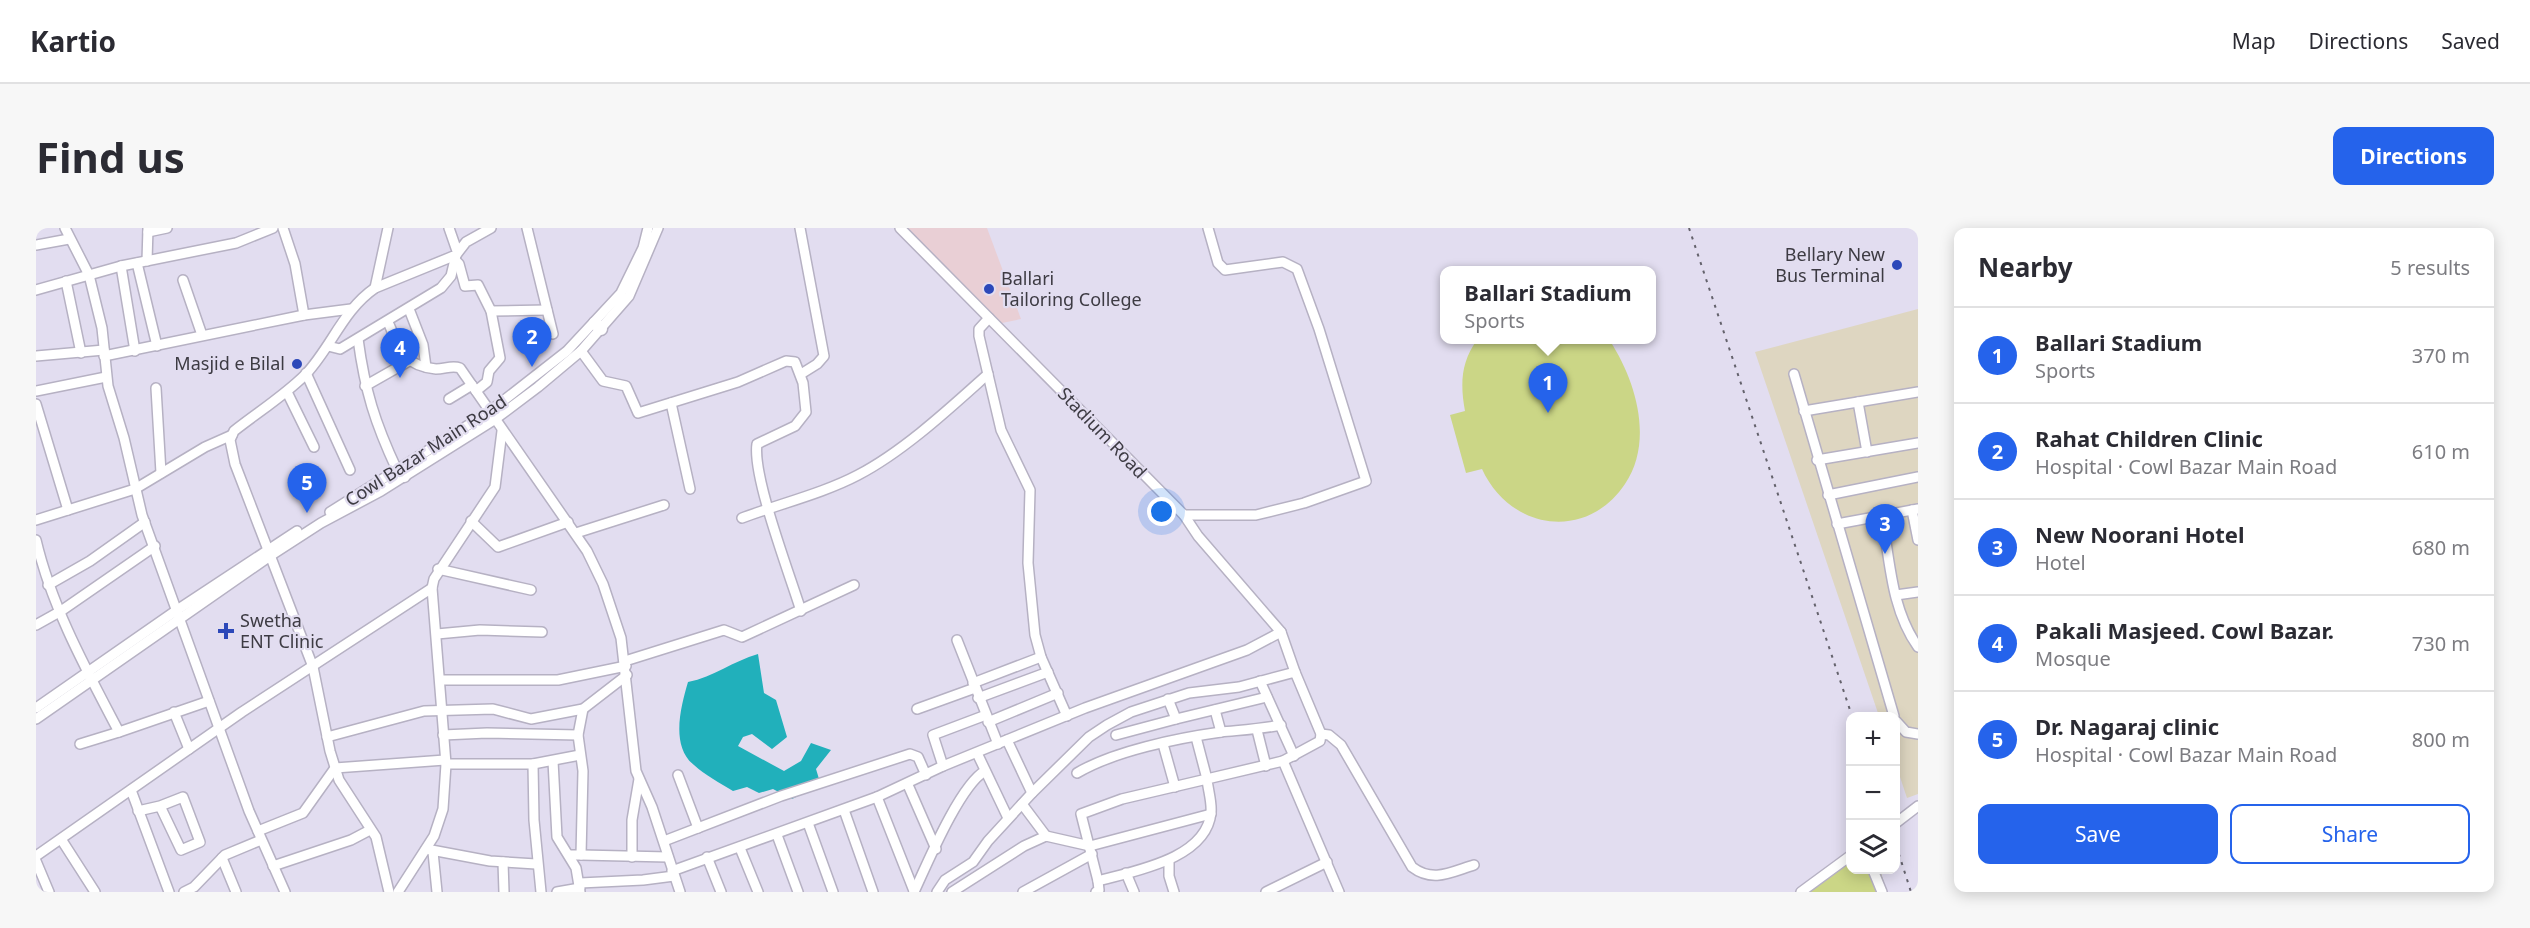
<!DOCTYPE html>
<meta charset="utf-8">
<style>
body{margin:0;font-family:"Noto Sans",sans-serif;background:#f7f7f7;color:#2b2b33}
.controls{position:absolute;right:18px;bottom:18px;display:grid;overflow:hidden;border-radius:12px;box-shadow:0 3px 15px #0003}
.controls button{width:54px;height:54px;display:grid;place-items:center;padding:0;border:0;border-bottom:2px solid #e1e1e2;background:#fff;color:#2b2b33;font:30px sans-serif}
.you{position:absolute;left:1126px;top:284px;width:21px;height:21px;margin:-15px;border:4px solid #fff;border-radius:50%;background:#1a73e8;box-shadow:0 0 0 9px #1a73e833}
.badge{display:grid;place-items:center;width:39px;height:39px;border-radius:50%;background:#2563eb;color:#fff;font-size:20px;font-weight:700}
.pin{position:absolute;translate:-50% -50px;filter:drop-shadow(0 2px 3px #0008)}
.pin::after{content:'';position:absolute;top:32px;width:21px;height:18px;background:inherit;clip-path:polygon(0 0,100% 0,50% 100%)}
.popup{position:absolute;left:1404px;top:38px;width:216px;height:78px;box-sizing:border-box;display:grid;place-content:center;border-radius:12px;background:#fff;filter:drop-shadow(0 2px 4px #0005);font-size:20px;white-space:nowrap;color:#7c7c81}
.popup b{font-size:22px;color:#2b2b33}
.popup::after{content:'';position:absolute;left:50%;top:100%;margin-left:-12px;border:12px solid transparent;border-top-color:#fff}
.list{margin:0;padding:0;list-style:none}
h2{display:flex;justify-content:space-between;align-items:center;height:78px;margin:0;padding:0 24px;font-size:26px}
h2 small{font-size:20px;font-weight:400;color:#7c7c81}
.list li{display:grid;grid-template-columns:39px 1fr auto;gap:18px;align-items:center;box-sizing:border-box;height:96px;padding:0 24px;border-top:2px solid #e1e1e2}
.list b{display:block;font-size:22px;white-space:nowrap}
.list p{margin:0;font-size:20px;white-space:nowrap;color:#7c7c81}
.list em{font-size:20px;font-style:normal;color:#7c7c81}
.actions{display:flex;gap:12px;padding:18px 24px}
.actions a{flex:1;padding:14px 0;border:2px solid #2563eb;border-radius:12px;text-align:center;font-size:21px;color:#2563eb}
.actions .main{background:#2563eb;color:#fff}
.icon{flex:none;width:33px;height:33px;fill:none;stroke:currentColor;stroke-width:2;stroke-linecap:round;stroke-linejoin:round}
.map{position:relative;flex:none;width:1882px;height:664px;overflow:hidden;border-radius:12px}
header{display:flex;align-items:center;gap:36px;box-sizing:border-box;height:84px;padding:0 30px;background:#fff;border-bottom:2px solid #e1e1e2}
header strong{font-size:28px}
nav{display:flex;gap:33px;margin-inline-start:auto;font-size:21px}
.intro{display:flex;align-items:center;justify-content:space-between;box-sizing:border-box;height:144px;padding:0 36px}
h1{margin:0;font-size:42px}
.button{padding:15px 27px;border-radius:12px;background:#2563eb;color:#fff;font-size:21px;font-weight:700}
main{display:flex;gap:36px;padding:0 36px}
aside{flex:1;background:#fff;border-radius:12px;box-shadow:0 3px 15px #0003}
.map>svg:first-child{display:block}
.industrial{fill:#ded6c1}
.education{fill:#e9cfd5}
.green{fill:#cbd686}
.water{fill:#21b0bb}
.lines{fill:none;stroke-linecap:round;stroke-linejoin:round}
.minor-casing{stroke:#b6b1c3;stroke-width:12}
.major-casing{stroke:#b6b1c3;stroke-width:15}
.minor{stroke:#fff;stroke-width:9}
.major{stroke:#fff;stroke-width:12}
.rail{stroke:#64626c;stroke-width:2;stroke-dasharray:3 6;stroke-linecap:butt}
.poi-dot{fill:#2c48b9;stroke:#e2ddf0;stroke-width:2}
.labels{text-anchor:middle;stroke-width:4.5;stroke-linejoin:round;paint-order:stroke}
.poi-label{font-size:18px;fill:#3d3b43;stroke:#e2ddf0;text-anchor:end}
.street-label{font-size:18px;fill:#3d3b43;stroke:#e2ddf0}
</style>
<header>
<strong>Kartio</strong>
<nav><a>Map</a><a>Directions</a><a>Saved</a></nav>
</header>
<div class="intro"><h1>Find us</h1><a class="button">Directions</a></div>
<main>
<div class="map">
<svg width="1882" height="664" viewBox="0 0 1882 664">
<rect width="100%" height="100%" fill="#e2ddf0"/>
<!-- industrial -->
<path class="industrial" d="M 1882,81 L 1882,566 L 1871,570 L 1860,537 L 1860,488 L 1843,488 L 1719,124 Z"/>
<!-- education -->
<path class="education" d="M 872,0 L 951,0 L 985,91 L 966,95 Z"/>
<!-- green -->
<g class="green">
<path d="M 1441,112 L 1574,113 C 1600,153 1618,213 1589,256 C 1550,314 1474,302 1446,241 L 1430,245 L 1414,187 L 1429,183 C 1424,156 1425,134 1441,112 Z"/>
<path d="M 1814,630 L 1814,642 L 1844,642 L 1851,664 L 1773,664 Z"/>
</g>
<!-- water -->
<path class="water" d="M 722,426 L 728,465 L 740,472 L 751,509 L 736,521 L 716,506 L 707,509 L 702,518 L 748,543 L 765,533 L 775,515 L 795,522 L 780,541 L 783,551 L 778,560 L 756,571 L 737,561 L 723,565 L 711,559 L 697,563 C 684,555 669,547 658,537 C 634,518 645,478 652,454 C 678,449 697,433 722,426 Z"/>
<g class="lines">
<defs>
<g id="minor">
<path d="M 29,0 L 53,47 L 66,100 L 72,158 L 88,210 L 106,287 L 213,583 L 249,664"/>
<path d="M 247,0 L 259,36 L 268,87"/>
<path d="M 413,0 L 421,23"/>
<path d="M 491,0 L 517,106"/>
<path d="M 764,0 L 788,128 L 781,136 L 765,146"/>
<path d="M 864,0 L 1148,287 L 1220,287 L 1268,275 L 1330,253 L 1283,101 L 1261,41 L 1247,34 L 1189,42 L 1182,35 L 1172,0"/>
<path d="M 112,4 L 131,0"/>
<path d="M 0,17 L 33,11"/>
<path d="M 418,31 L 423,36 L 429,58 L 442,57 L 455,83 L 464,130 L 453,143 L 451,154 L 440,163"/>
<path d="M 111,33 L 112,0"/>
<path d="M 101,35 L 121,118"/>
<path d="M 85,38 L 99,123"/>
<path d="M 147,52 L 166,107"/>
<path d="M 30,53 L 45,125"/>
<path d="M 339,60 L 352,0"/>
<path d="M 0,62 L 85,38 L 200,15 L 237,0"/>
<path d="M 373,81 L 387,117 L 390,139"/>
<path d="M 455,83 L 511,82"/>
<path d="M 953,90 L 943,101 L 943,108 L 965,202 L 994,262 L 992,335 L 999,407 L 1005,429 L 1031,488"/>
<path d="M 352,94 C 364,121 367,138 400,141 C 409,141 416,137 424,140 L 551,323 L 567,356 L 585,410 L 600,543 L 616,579 L 644,664"/>
<path d="M 322,111 C 329,163 339,195 361,242"/>
<path d="M 292,118 L 304,121 L 405,60 L 415,48 L 420,27"/>
<path d="M 545,123 L 567,153 L 590,158 L 602,185 L 702,154 L 750,133 L 759,134 L 767,155 L 770,184 L 759,198 L 721,216 C 716,248 754,347 765,383"/>
<path d="M 0,128 L 68,122"/>
<path d="M 68,128 L 268,87 L 315,81"/>
<path d="M 270,145 L 314,242"/>
<path d="M 1758,146 L 1858,488"/>
<path d="M 329,158 L 373,133"/>
<path d="M 120,160 L 125,245"/>
<path d="M 0,163 L 70,149"/>
<path d="M 251,164 L 278,219"/>
<path d="M 413,171 L 436,157"/>
<path d="M 1822,174 L 1831,224"/>
<path d="M 635,175 L 654,261"/>
<path d="M 0,176 L 32,282"/>
<path d="M 1768,183 L 1882,164"/>
<path d="M 1781,232 L 1882,215"/>
<path d="M 1792,267 L 1882,249"/>
<path d="M 1876,282 L 1882,312"/>
<path d="M 294,284 L 453,184 L 531,123 L 585,65 L 607,20 L 612,0"/>
<path d="M 1148,287 L 1162,308 L 1245,404 L 1259,444"/>
<path d="M 1846,288 C 1854,333 1855,381 1882,419"/>
<path d="M 706,290 C 743,276 788,265 822,247 C 868,223 914,180 952,146"/>
<path d="M 0,292 L 99,261 L 169,219 L 196,207"/>
<path d="M 435,293 L 462,319 L 532,294"/>
<path d="M 1801,296 L 1882,281"/>
<path d="M 540,305 L 628,277"/>
<path d="M 0,312 C 16,380 51,443 83,504 L 173,473"/>
<path d="M 402,341 L 495,362"/>
<path d="M 12,357 L 54,333 L 109,294"/>
<path d="M 1860,367 L 1882,364"/>
<path d="M 0,397 L 25,383 L 119,318"/>
<path d="M 401,406 L 444,402 L 506,404"/>
<path d="M 921,412 L 962,516"/>
<path d="M 589,433 L 688,402 L 706,409 L 818,357"/>
<path d="M 405,452 L 522,452 L 590,438"/>
<path d="M 1224,453 L 1258,528"/>
<path d="M 937,455 L 1005,429"/>
<path d="M 942,470 L 1012,444"/>
<path d="M 0,480 L 141,382 L 261,303"/>
<path d="M 881,481 L 939,460"/>
<path d="M 1179,482 L 1185,504"/>
<path d="M 138,484 L 153,521"/>
<path d="M 0,491 L 234,328 L 285,295 L 345,263 L 458,192 L 502,159 L 545,123 L 593,68 L 622,0"/>
<path d="M 1140,491 L 1231,469"/>
<path d="M 1860,493 L 1870,504 L 1882,506"/>
<path d="M 952,494 L 1022,465"/>
<path d="M 1221,502 L 1230,538"/>
<path d="M 1285,506 L 1293,507 L 1305,517 L 1376,639 C 1397,655 1415,644 1438,637"/>
<path d="M 407,507 L 451,505 L 542,507"/>
<path d="M 1080,507 L 1140,491 L 1132,471"/>
<path d="M 291,509 L 388,483 L 457,481 L 495,491 L 547,481 L 591,447"/>
<path d="M 971,512 L 996,565"/>
<path d="M 44,516 L 83,504"/>
<path d="M 1127,516 L 1139,559"/>
<path d="M 941,525 L 972,590"/>
<path d="M 517,533 L 521,609 L 540,640 L 544,664"/>
<path d="M 1247,533 L 1303,664"/>
<path d="M 410,536 L 497,536 L 498,592 L 505,664"/>
<path d="M 497,536 L 544,527"/>
<path d="M 907,538 L 897,507 L 950,487"/>
<path d="M 1041,545 C 1078,523 1142,510 1185,504 C 1205,502 1225,501 1245,497"/>
<path d="M 642,547 L 662,600"/>
<path d="M 872,557 L 900,621"/>
<path d="M 95,562 L 133,664"/>
<path d="M 841,569 L 878,663"/>
<path d="M 986,576 L 1010,608"/>
<path d="M 808,582 L 837,664"/>
<path d="M 102,583 L 124,578 L 145,622 L 164,614 L 147,569 L 124,578"/>
<path d="M 772,595 L 797,664"/>
<path d="M 1860,595 L 1882,578"/>
<path d="M 222,603 L 267,585 L 299,540 L 409,532"/>
<path d="M 741,607 L 762,664"/>
<path d="M 25,611 L 59,664"/>
<path d="M 628,613 L 745,568 L 874,526 L 882,529 L 890,547"/>
<path d="M 704,620 L 722,664"/>
<path d="M 390,621 L 454,633 L 500,636"/>
<path d="M 397,624 L 401,664"/>
<path d="M 534,627 L 545,627 L 547,543 L 542,507 L 547,481"/>
<path d="M 545,627 L 632,629"/>
<path d="M 0,628 L 206,484 L 396,360"/>
<path d="M 596,629 L 596,592 L 603,551"/>
<path d="M 671,629 L 685,664"/>
<path d="M 186,630 L 200,664"/>
<path d="M 0,633 L 13,664"/>
<path d="M 1133,633 L 1133,648 L 1138,664"/>
<path d="M 467,634 L 468,664"/>
<path d="M 237,638 L 315,612 L 334,602"/>
<path d="M 1837,642 L 1846,664"/>
<path d="M 636,643 L 841,569 L 907,538 L 1049,480 L 1211,422 L 1245,404"/>
<path d="M 1090,645 L 1098,664"/>
<path d="M 544,655 L 607,652 L 638,648"/>
<path d="M 148,664 L 158,659 L 189,627 L 225,612"/>
<path d="M 353,664 L 340,609 L 303,552 L 294,523 L 277,439 L 199,236 L 194,212 L 198,203 C 222,184 248,168 270,146 C 296,118 307,82 339,60 L 420,27 L 430,14 L 455,0"/>
<path d="M 362,664 L 398,608 L 407,581 L 410,536 L 396,360 L 398,351 L 459,259 L 466,203"/>
<path d="M 521,664 L 544,660"/>
<path d="M 878,664 C 891,636 924,557 949,543"/>
<path d="M 901,664 L 909,652 L 937,634 L 952,613 L 996,565 L 1053,509 L 1071,497 L 1095,484 L 1153,465 L 1203,459 L 1259,444 L 1285,506 L 1284,513 L 1247,533 L 1171,551 C 1172,562 1176,574 1175,584 C 1171,631 1098,643 1062,653"/>
<path d="M 916,664 L 988,618 L 1010,608 L 1054,618 L 1175,586"/>
<path d="M 987,664 L 1056,626"/>
<path d="M 1060,664 L 1063,662 L 1062,653 L 1045,586 L 1086,571 L 1171,551 L 1160,509"/>
<path d="M 1230,664 L 1291,634"/>
<path d="M 1765,664 L 1814,628"/>
</g>
<g id="major">
<path d="M 559,95 L 565,101"/>
<path d="M 363,241 L 368,248"/>
</g>
</defs>
<!-- minor casing -->
<use href="#minor" class="minor-casing"/>
<!-- major casing -->
<use href="#major" class="major-casing"/>
<!-- minor -->
<use href="#minor" class="minor"/>
<!-- major -->
<use href="#major" class="major"/>
<!-- rail -->
<g class="rail">
<path d="M 1653,0 L 1816,488"/>
<path d="M 1860,617 L 1875,664"/>
</g>
</g>
<!-- markers -->
<g class="poi-dot">
<circle cx="1861" cy="37" r="6"/>
<circle cx="953" cy="61" r="6"/>
<circle cx="261" cy="136" r="6"/>
<path d="M187 394h6v6h6v6h-6v6h-6v-6h-6v-6h6z"/>
</g>
<g class="labels">
<!-- poi labels -->
<g class="poi-label">
<text x="1849" y="33">Bellary New<tspan x="1849" dy="21">Bus Terminal</tspan></text>
<text x="965" y="57" text-anchor="start">Ballari<tspan x="965" dy="21">Tailoring College</tspan></text>
<text x="249" y="142">Masjid e Bilal</text>
<text x="204" y="399" text-anchor="start">Swetha<tspan x="204" dy="21">ENT Clinic</tspan></text>
</g>
<!-- street labels -->
<g class="street-label">
<text transform="translate(1066 205) rotate(46)" y="6">Stadium Road</text>
<text transform="translate(390 223) rotate(-33)" y="6">Cowl Bazar Main Road</text>
</g>
</g>
</svg>
<div class="controls">
<button>+</button>
<button>−</button>
<button><svg class="icon" aria-label="layers" viewBox="0 0 24 24"><path d="M12 4l9 5-9 5-9-5zM3 14l9 5 9-5"/></svg></button>
</div>
<div class="you"></div>
<div class="pin badge" style="left:1512px;top:185px">1</div>
<div class="popup"><b>Ballari Stadium</b>Sports</div>
<div class="pin badge" style="left:496px;top:139px">2</div>
<div class="pin badge" style="left:1849px;top:326px">3</div>
<div class="pin badge" style="left:364px;top:150px">4</div>
<div class="pin badge" style="left:271px;top:285px">5</div>
</div>
<aside>
<h2>Nearby<small>5 results</small></h2>
<ul class="list">
<li><span class="badge">1</span><div><b>Ballari Stadium</b><p>Sports</p></div><em>370 m</em></li>
<li><span class="badge">2</span><div><b>Rahat Children Clinic</b><p>Hospital · Cowl Bazar Main Road</p></div><em>610 m</em></li>
<li><span class="badge">3</span><div><b>New Noorani Hotel</b><p>Hotel</p></div><em>680 m</em></li>
<li><span class="badge">4</span><div><b>Pakali Masjeed. Cowl Bazar.</b><p>Mosque</p></div><em>730 m</em></li>
<li><span class="badge">5</span><div><b>Dr. Nagaraj clinic</b><p>Hospital · Cowl Bazar Main Road</p></div><em>800 m</em></li>
</ul>
<div class="actions"><a class="main">Save</a><a>Share</a></div>
</aside>
</main>
